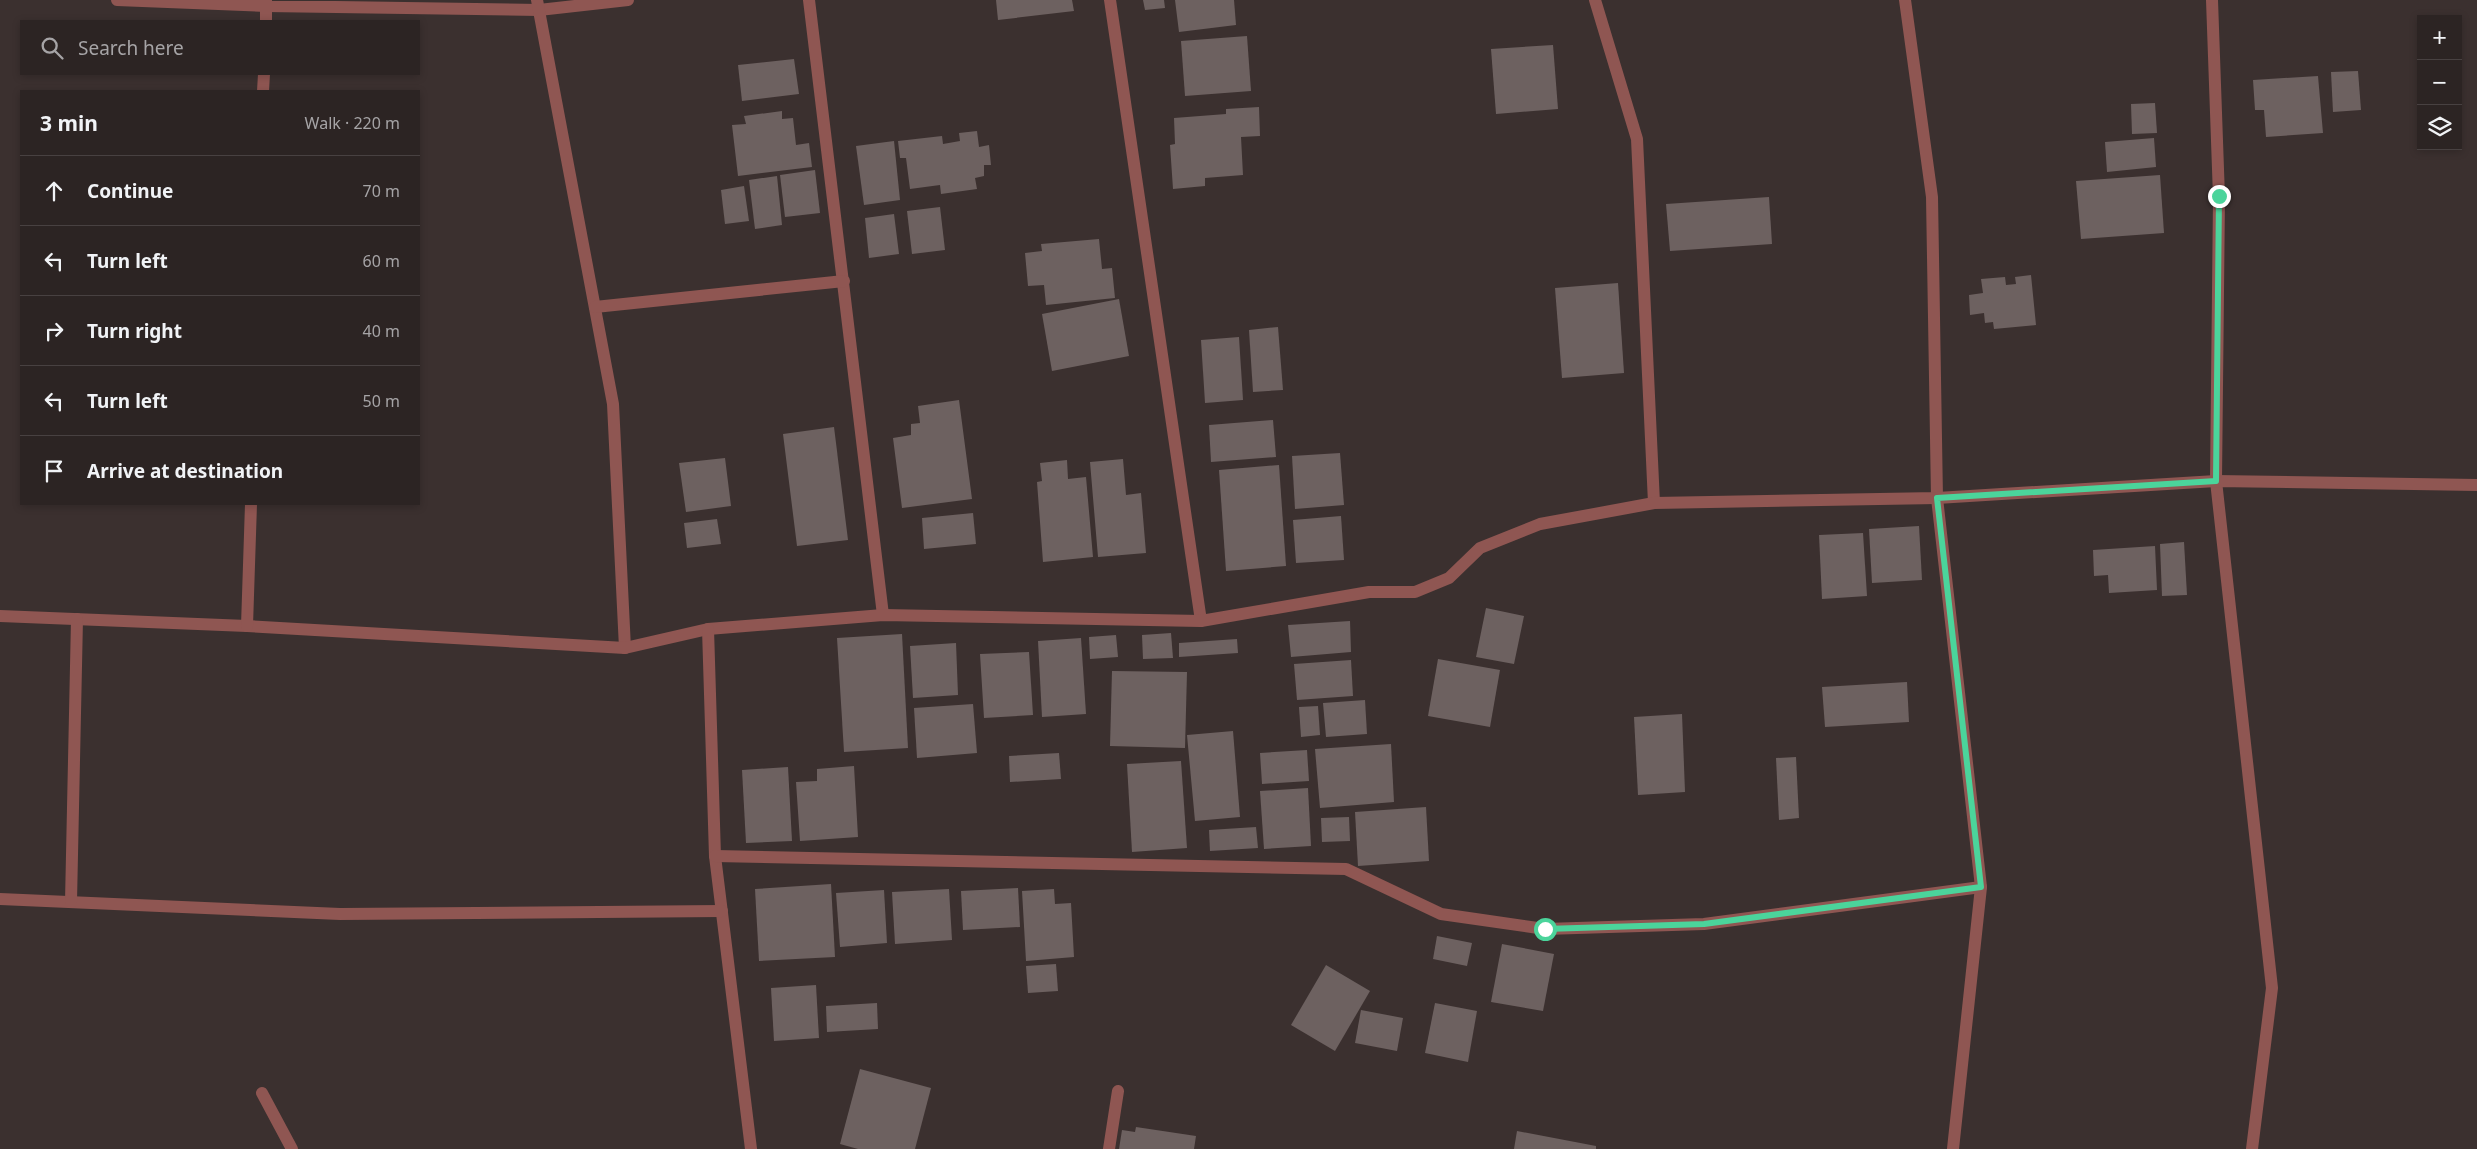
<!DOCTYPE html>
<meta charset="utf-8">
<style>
body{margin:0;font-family:"Noto Sans",sans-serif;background:#342c2b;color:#f1f3f6}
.controls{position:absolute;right:15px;top:15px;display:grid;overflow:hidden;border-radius:0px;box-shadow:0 2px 8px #0003}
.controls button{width:45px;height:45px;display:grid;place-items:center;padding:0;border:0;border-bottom:1px solid #484141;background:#2c2423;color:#f1f3f6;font:25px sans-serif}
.stop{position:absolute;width:15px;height:15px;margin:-11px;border:4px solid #4bd49b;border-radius:50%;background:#fff}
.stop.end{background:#4bd49b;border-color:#fff;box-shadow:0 1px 5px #0008}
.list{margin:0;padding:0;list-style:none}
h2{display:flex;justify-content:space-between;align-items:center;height:65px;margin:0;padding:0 20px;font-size:21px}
h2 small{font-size:16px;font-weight:400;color:#a6a4a6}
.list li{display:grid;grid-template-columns:32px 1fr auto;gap:15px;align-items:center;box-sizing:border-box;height:70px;padding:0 20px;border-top:1px solid #484141}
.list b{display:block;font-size:19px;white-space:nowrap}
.list em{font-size:16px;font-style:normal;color:#a6a4a6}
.icon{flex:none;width:28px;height:28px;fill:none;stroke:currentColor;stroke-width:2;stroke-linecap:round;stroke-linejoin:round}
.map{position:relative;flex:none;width:2477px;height:1149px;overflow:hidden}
.search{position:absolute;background:#2c2423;box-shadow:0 2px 8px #0003;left:20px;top:20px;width:400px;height:55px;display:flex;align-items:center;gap:12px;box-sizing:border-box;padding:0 18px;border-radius:0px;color:#a6a4a6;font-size:19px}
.panel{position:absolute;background:#2c2423;box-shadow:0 2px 8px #0003;left:20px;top:90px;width:400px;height:415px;border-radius:0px}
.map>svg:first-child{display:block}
.building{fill:#6d6160}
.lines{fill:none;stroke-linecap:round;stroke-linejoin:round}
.minor{stroke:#8f5652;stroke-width:12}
.route{stroke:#4bd49b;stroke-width:6}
</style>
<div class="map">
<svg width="2477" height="1149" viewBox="0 0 2477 1149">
<rect width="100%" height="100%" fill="#3b302f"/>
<!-- building -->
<g class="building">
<path d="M 996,0 L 1072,0 L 1074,11 L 998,20 Z"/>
<path d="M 1143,0 L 1164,0 L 1165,8 L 1145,10 Z"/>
<path d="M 1175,0 L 1234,0 L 1236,25 L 1179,32 Z"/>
<path d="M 1247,36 L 1251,91 L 1185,96 L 1181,41 Z"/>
<path d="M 1553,45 L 1558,109 L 1496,114 L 1491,49 Z"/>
<path d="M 794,59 L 799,94 L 742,101 L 738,65 Z"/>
<path d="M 2358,71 L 2361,110 L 2333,112 L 2331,72 Z"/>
<path d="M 2318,76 L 2323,133 L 2266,137 L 2264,110 L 2255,110 L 2253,80 Z"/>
<path d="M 2155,103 L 2157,133 L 2132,134 L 2131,104 Z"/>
<path d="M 1259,107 L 1260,136 L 1241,137 L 1243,175 L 1205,178 L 1205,186 L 1173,189 L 1170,145 L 1175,144 L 1174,118 L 1226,114 L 1226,109 Z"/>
<path d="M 782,111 L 782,119 L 793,118 L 796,145 L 809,143 L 812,167 L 738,176 L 732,125 L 746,124 L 744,116 Z"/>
<path d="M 977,131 L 979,147 L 989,145 L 991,165 L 984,165 L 984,176 L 975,178 L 977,189 L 941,194 L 940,185 L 910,189 L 906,158 L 900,158 L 898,141 L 942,136 L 943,144 L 960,141 L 959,133 Z"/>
<path d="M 2154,138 L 2156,167 L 2107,172 L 2105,142 Z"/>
<path d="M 894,141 L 900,200 L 864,205 L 856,146 Z"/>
<path d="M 815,170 L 820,213 L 785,217 L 780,175 Z"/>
<path d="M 2160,175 L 2164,233 L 2081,239 L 2076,181 Z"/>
<path d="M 777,176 L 782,225 L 755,229 L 749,180 Z"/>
<path d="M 744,186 L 749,221 L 725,224 L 721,190 Z"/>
<path d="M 1769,197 L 1772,244 L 1670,251 L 1666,204 Z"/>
<path d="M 940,207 L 945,250 L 912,254 L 907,211 Z"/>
<path d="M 894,214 L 899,254 L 869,258 L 865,218 Z"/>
<path d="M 1099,239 L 1102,269 L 1112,268 L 1115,298 L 1046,305 L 1044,285 L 1028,286 L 1025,253 L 1042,251 L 1041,244 Z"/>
<path d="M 2031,275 L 2036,325 L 1994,329 L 1993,322 L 1985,323 L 1984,313 L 1970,315 L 1969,295 L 1983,293 L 1981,279 L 2005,277 L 2006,285 L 2016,284 L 2015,277 Z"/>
<path d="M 1618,283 L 1624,373 L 1562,378 L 1555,288 Z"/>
<path d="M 1119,299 L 1129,356 L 1052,371 L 1042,314 Z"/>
<path d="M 1278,327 L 1283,390 L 1253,392 L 1249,330 Z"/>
<path d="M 1239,337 L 1243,400 L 1205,403 L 1201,340 Z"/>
<path d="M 959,400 L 972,499 L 902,508 L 893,438 L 911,435 L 911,424 L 920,423 L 918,406 Z"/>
<path d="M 1273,420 L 1276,457 L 1211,462 L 1209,425 Z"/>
<path d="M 834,427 L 848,540 L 797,546 L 783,434 Z"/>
<path d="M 1340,453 L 1344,505 L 1295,509 L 1292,456 Z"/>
<path d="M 725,458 L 731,506 L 686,512 L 679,463 Z"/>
<path d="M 1123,459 L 1126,495 L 1141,493 L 1146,553 L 1098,557 L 1090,462 Z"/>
<path d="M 1067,460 L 1068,479 L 1086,477 L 1093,557 L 1043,562 L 1037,482 L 1042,481 L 1040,463 Z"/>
<path d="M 1279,465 L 1286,566 L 1226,571 L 1219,470 Z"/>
<path d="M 973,513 L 976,544 L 924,549 L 922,518 Z"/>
<path d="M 1341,516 L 1344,560 L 1296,563 L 1293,520 Z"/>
<path d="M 717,519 L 721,544 L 687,548 L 684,523 Z"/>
<path d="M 1919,526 L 1922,580 L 1872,583 L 1869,529 Z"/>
<path d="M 1863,533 L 1867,596 L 1822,599 L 1819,535 Z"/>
<path d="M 2184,542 L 2187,595 L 2162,596 L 2160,544 Z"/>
<path d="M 2155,546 L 2157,590 L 2109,593 L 2108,575 L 2094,576 L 2093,550 Z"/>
<path d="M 1486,608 L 1524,616 L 1514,664 L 1476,657 Z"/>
<path d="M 1350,621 L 1351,652 L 1291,657 L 1288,625 Z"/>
<path d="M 1171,633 L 1173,658 L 1143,659 L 1142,635 Z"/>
<path d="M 902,634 L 908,748 L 844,752 L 837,638 Z"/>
<path d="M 1116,635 L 1118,657 L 1090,659 L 1089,637 Z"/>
<path d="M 1081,638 L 1086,714 L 1042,717 L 1038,641 Z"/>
<path d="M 1237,639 L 1238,653 L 1179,657 L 1179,643 Z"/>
<path d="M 956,643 L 958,695 L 913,698 L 910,646 Z"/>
<path d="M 1029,652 L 1033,715 L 984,718 L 980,654 Z"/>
<path d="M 1438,659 L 1500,670 L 1490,727 L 1428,716 Z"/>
<path d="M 1351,660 L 1353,696 L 1297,700 L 1294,664 Z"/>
<path d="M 1112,671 L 1187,672 L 1185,748 L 1110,746 Z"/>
<path d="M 1907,682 L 1909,722 L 1825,727 L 1822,687 Z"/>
<path d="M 1365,700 L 1367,734 L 1326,737 L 1323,703 Z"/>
<path d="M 973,704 L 977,753 L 917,758 L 914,708 Z"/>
<path d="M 1318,706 L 1320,735 L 1301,737 L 1299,707 Z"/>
<path d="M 1682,714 L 1685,792 L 1638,795 L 1634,717 Z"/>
<path d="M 1233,731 L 1240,817 L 1195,821 L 1187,735 Z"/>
<path d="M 1391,744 L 1394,802 L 1320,808 L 1315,749 Z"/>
<path d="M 1307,750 L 1309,781 L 1262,784 L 1260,753 Z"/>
<path d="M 1059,753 L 1061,779 L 1010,782 L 1009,756 Z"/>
<path d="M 1796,757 L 1799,818 L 1779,820 L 1776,758 Z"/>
<path d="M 1181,761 L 1187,848 L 1132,852 L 1127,764 Z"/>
<path d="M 854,766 L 858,837 L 800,841 L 796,782 L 817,781 L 817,769 Z"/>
<path d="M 788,767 L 792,841 L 746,843 L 742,770 Z"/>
<path d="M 1308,788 L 1311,846 L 1264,849 L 1260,791 Z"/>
<path d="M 1426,807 L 1429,861 L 1358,866 L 1355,812 Z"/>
<path d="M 1349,817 L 1350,841 L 1322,842 L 1321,818 Z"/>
<path d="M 1256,827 L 1258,848 L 1210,851 L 1209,830 Z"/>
<path d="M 831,884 L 835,957 L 759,961 L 755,889 Z"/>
<path d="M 1018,888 L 1020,927 L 963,930 L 961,891 Z"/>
<path d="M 949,889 L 952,940 L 895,944 L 892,892 Z"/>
<path d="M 1054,889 L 1055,904 L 1071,903 L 1074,957 L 1026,961 L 1022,891 Z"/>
<path d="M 884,890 L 887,943 L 840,947 L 836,893 Z"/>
<path d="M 1437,936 L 1472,943 L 1467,966 L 1433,959 Z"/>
<path d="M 1502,944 L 1554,954 L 1543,1011 L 1491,1002 Z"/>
<path d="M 1056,964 L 1058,991 L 1028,993 L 1026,966 Z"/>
<path d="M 1326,965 L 1370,991 L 1335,1051 L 1291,1025 Z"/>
<path d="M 816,985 L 819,1038 L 774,1041 L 771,988 Z"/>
<path d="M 877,1003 L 878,1029 L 827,1032 L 826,1006 Z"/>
<path d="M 1435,1003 L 1477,1011 L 1468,1062 L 1425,1053 Z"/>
<path d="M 1361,1010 L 1403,1018 L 1397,1051 L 1355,1043 Z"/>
<path d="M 860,1069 L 931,1088 L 915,1149 L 858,1149 L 840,1144 Z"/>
<path d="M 1136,1127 L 1196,1136 L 1194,1149 L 1119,1149 L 1122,1130 L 1135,1132 Z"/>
<path d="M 1517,1131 L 1596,1146 L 1596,1149 L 1514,1149 Z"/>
</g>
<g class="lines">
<!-- minor -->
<g class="minor">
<path d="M 117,0 L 266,6 L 539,10 L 628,0"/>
<path d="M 537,0 L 613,404 L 625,648"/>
<path d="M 809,0 L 883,615"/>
<path d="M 1110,0 L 1201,621"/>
<path d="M 1595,0 L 1637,139 L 1654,503"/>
<path d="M 1905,0 L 1932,197 L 1937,498 L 1981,887 L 1953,1149"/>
<path d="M 2212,0 L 2219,197 L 2216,481 L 2272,988 L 2252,1149"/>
<path d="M 266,21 L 266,0"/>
<path d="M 263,91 L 264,74"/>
<path d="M 595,307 L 844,281"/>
<path d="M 0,616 L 247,626 L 625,648 L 708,629 L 883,615 L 1201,621 L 1369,592 L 1415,592 L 1449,578 L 1480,548 L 1540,524 L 1654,503 L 1937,498 L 2216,481 L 2477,485"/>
<path d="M 247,626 L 251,504"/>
<path d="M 708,629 L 715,856 L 751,1149"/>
<path d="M 715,856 L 1346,869 L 1441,914 L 1545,929 L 1704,924 L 1981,887"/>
<path d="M 0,899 L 340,914 L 722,911"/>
<path d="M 71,902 L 77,619"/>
<path d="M 262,1093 L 292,1149"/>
<path d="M 1109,1149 L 1118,1091"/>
</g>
</g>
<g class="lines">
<!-- route -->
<path class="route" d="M 1545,929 L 1704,924 L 1981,887 L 1937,498 L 2216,481 L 2219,196"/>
</g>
</svg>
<div class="controls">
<button>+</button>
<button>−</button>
<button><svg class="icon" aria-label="layers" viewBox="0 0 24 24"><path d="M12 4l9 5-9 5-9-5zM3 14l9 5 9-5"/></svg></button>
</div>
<div class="stop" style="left:1545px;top:929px"></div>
<div class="stop end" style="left:2219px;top:196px"></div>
<div class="search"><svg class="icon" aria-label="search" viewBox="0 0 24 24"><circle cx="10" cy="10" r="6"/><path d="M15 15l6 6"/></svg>Search here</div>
<section class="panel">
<h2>3 min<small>Walk · 220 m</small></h2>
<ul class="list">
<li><svg class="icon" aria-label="ahead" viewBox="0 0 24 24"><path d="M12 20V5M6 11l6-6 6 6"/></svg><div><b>Continue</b></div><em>70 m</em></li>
<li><svg class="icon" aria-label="left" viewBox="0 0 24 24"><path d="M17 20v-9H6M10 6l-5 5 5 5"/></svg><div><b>Turn left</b></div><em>60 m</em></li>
<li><svg class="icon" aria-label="right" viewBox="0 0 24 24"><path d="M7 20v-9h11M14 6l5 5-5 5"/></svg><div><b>Turn right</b></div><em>40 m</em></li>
<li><svg class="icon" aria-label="left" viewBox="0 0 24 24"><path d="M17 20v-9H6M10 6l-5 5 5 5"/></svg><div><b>Turn left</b></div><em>50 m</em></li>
<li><svg class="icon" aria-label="arrive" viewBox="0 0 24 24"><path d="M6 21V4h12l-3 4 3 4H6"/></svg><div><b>Arrive at destination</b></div></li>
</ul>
</section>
</div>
